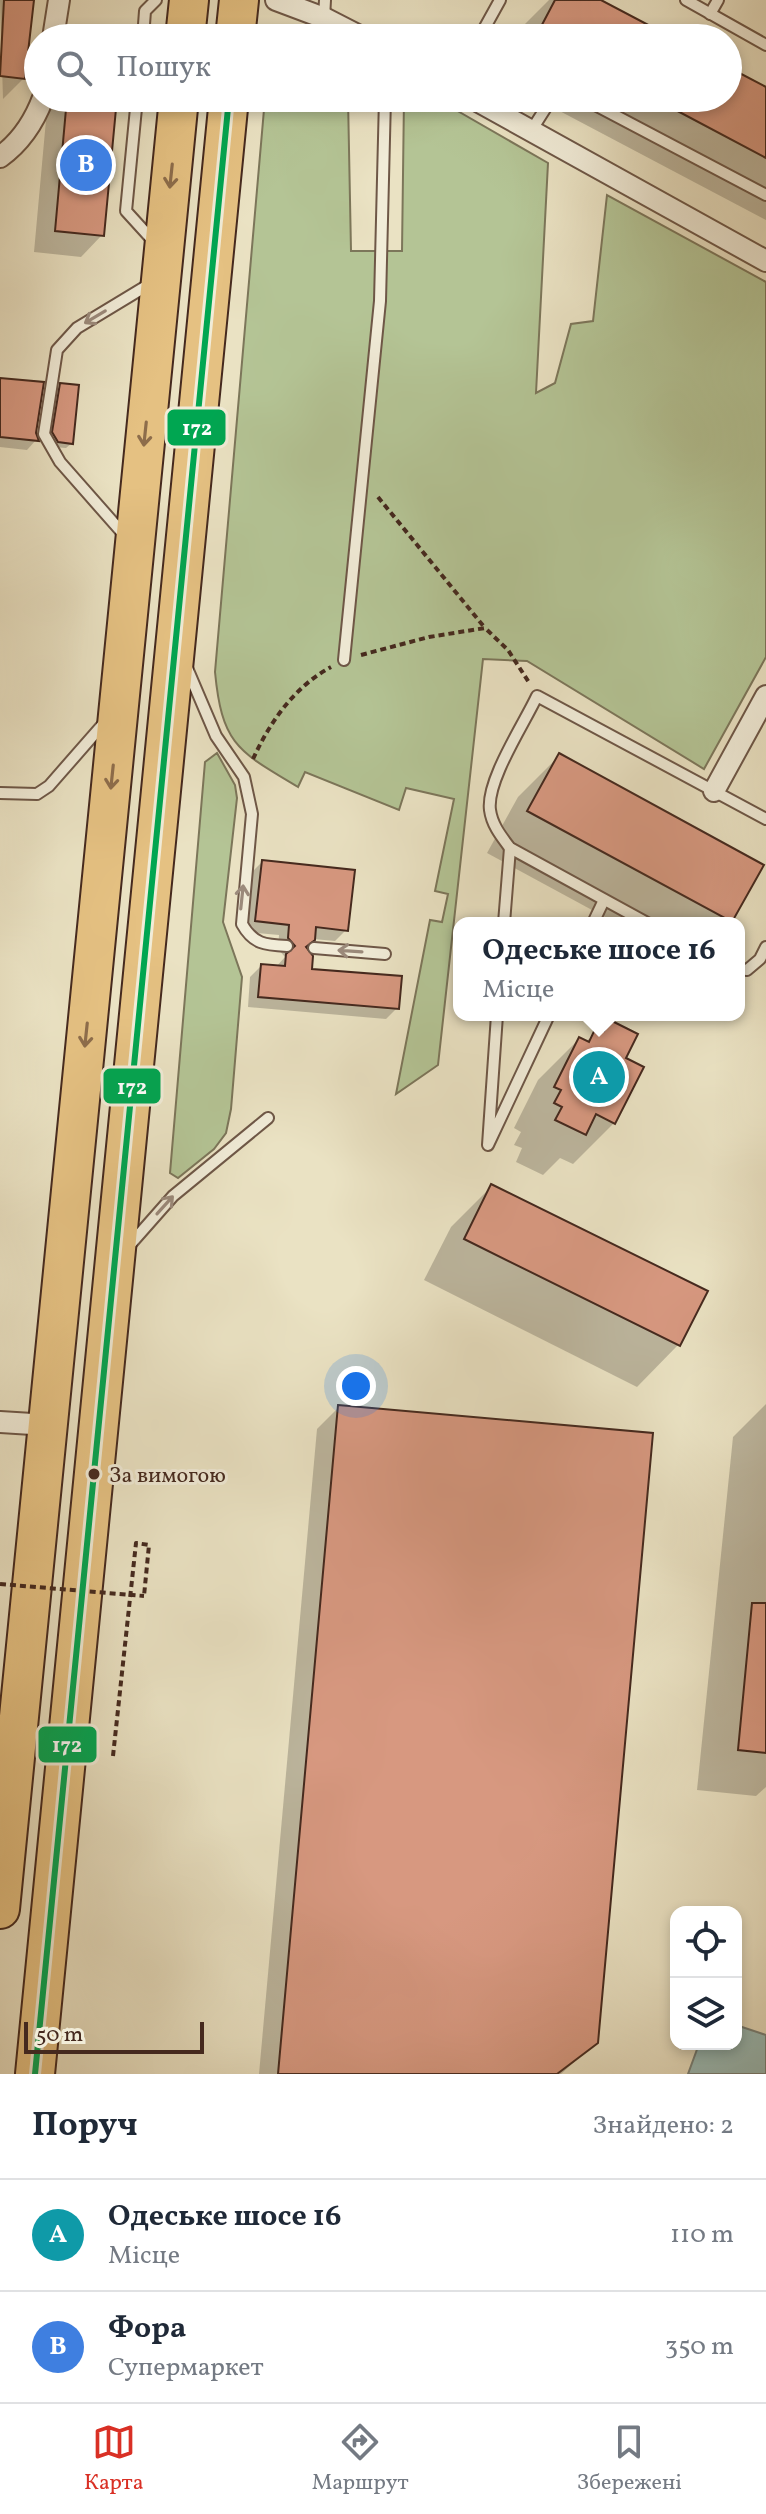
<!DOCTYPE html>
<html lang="uk">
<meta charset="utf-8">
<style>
body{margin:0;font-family:Vollkorn,serif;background:#f6f6f7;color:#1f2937}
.controls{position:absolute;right:24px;bottom:24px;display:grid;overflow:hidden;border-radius:16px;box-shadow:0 4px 12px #0003}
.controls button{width:72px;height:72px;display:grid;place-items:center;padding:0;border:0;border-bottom:2px solid #e0e1e3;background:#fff;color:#1f2937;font:40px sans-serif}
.scale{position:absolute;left:24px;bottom:20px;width:180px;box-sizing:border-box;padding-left:8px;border:4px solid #45291e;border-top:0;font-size:22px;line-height:28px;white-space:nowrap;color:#45291e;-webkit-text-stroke:6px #f1ecd8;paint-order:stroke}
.you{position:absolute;left:356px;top:1386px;width:28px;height:28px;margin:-20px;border:6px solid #fff;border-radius:50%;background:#1a73e8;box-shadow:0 0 0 12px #1a73e833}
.badge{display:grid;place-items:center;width:52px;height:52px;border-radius:50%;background:#d93025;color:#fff;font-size:26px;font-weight:700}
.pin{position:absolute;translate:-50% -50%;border:4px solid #fff;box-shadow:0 2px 8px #0006}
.popup{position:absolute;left:453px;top:917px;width:292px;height:104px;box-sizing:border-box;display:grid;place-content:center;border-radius:16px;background:#fff;filter:drop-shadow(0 2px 6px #0005);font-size:26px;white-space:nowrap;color:#747a83}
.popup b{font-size:30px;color:#1f2937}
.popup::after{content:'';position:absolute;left:50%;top:100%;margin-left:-16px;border:16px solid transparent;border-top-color:#fff}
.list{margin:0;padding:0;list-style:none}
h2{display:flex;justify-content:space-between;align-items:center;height:104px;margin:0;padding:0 32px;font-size:34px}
h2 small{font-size:26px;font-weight:400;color:#747a83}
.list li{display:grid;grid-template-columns:52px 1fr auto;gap:24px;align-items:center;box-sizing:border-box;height:112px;padding:0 32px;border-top:2px solid #e0e1e3}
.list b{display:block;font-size:30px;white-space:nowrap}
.list p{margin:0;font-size:26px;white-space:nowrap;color:#747a83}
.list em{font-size:26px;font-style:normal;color:#747a83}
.icon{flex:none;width:44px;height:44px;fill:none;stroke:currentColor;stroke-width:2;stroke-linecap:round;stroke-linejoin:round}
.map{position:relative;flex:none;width:766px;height:2074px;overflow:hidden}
.search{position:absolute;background:#fff;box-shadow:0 4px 12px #0003;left:24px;right:24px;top:24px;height:88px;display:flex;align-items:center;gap:20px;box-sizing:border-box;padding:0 28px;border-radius:44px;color:#747a83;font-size:30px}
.sheet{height:328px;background:#fff}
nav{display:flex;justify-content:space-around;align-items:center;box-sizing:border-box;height:112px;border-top:2px solid #e0e1e3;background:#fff;font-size:22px;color:#747a83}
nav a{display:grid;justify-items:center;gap:4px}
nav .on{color:#d93025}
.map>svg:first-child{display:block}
.green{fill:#b4c495;stroke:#7c765a;stroke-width:2}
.water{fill:#99bdb9;stroke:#77827b;stroke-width:2}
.shadow{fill:#0003}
.building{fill:#d79880;stroke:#45291e;stroke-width:2}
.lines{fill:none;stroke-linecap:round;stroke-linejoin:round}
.lane-casing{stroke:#6e5747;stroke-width:14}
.street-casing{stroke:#6e5747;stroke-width:24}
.highway-casing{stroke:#45291e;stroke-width:42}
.path{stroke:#45291e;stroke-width:4;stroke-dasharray:6 4;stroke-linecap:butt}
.lane{stroke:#f1ecd8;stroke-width:10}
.street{stroke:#f1ecd8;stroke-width:20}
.highway{stroke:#e5c182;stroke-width:38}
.path-bridge{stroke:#45291e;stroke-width:4;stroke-dasharray:6 4;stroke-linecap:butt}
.bus-1-casing{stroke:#f1ecd8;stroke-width:12}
.bus-1{stroke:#00a651;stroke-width:6}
.oneway{stroke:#8d6d4b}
.oneway2{stroke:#9b8a7b}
.bus-dot{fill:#45291e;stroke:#f1ecd8;stroke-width:3}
.labels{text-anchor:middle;stroke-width:6;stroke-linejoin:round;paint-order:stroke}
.bus-label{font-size:22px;fill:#45291e;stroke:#f1ecd8;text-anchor:start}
.line-badge{stroke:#f1ecd8;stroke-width:3}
.badge-label{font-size:22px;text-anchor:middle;font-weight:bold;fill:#fff}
</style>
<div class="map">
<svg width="766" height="2074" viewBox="0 0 766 2074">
<rect width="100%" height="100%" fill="#eae2c3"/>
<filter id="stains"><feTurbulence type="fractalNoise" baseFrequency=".0025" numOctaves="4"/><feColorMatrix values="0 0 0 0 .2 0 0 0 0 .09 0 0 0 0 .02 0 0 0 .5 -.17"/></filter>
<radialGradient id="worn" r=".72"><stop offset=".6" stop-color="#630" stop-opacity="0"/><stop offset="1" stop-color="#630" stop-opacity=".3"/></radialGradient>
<!-- green -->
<g class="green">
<path d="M 265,98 L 348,98 L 351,251 L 402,251 L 404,98 L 435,98 L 548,163 L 536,393 L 555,383 L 571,324 L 593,321 L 607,195 L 766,282 L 766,657 L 704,769 L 527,661 L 483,659 L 438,1065 L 396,1094 L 430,920 L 442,922 L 448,894 L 435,891 L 454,799 L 406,788 L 399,810 L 305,772 L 298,787 C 238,751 222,745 215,672 Z"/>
<path d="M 217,753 L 235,785 L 237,798 L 223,922 L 242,977 L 231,1109 L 226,1133 L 214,1149 L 178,1178 L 170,1173 L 205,762 Z"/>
</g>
<!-- water -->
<path class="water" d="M 736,2025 L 766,2035 L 766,2074 L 688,2074 L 699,2044 L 736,2044 Z"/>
<!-- shadow -->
<g class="shadow">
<path d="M 0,0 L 32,0 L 24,78 L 3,99 Z"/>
<path d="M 549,0 L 596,0 L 668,38 L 517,38 L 524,25 Z"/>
<path d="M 74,25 L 121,29 L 120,38 L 62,38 Z"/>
<path d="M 728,70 L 766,90 L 766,220 L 535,98 L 728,98 Z"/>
<path d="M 48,98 L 115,98 L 102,235 L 81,257 L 34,252 Z"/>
<path d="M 0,380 L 34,433 L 36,440 L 27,450 L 0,447 Z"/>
<path d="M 61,385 L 72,443 L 66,448 L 53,447 L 48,438 L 56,391 Z"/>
<path d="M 559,756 L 761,865 L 730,921 L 616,923 L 487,853 L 518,797 Z"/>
<path d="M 262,862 L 346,930 L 335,941 L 313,939 L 304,948 L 310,971 L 397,1008 L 386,1019 L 248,1007 L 250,977 L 261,966 L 275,968 L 285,957 L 278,949 L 279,935 L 245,932 L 251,873 Z"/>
<path d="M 610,1023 L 624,1058 L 614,1123 L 573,1164 L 560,1158 L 543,1175 L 516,1162 L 522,1148 L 514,1145 L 521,1132 L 514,1128 L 538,1080 L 579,1039 L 585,1042 Z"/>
<path d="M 492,1186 L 705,1292 L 678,1345 L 637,1387 L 424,1280 L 451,1227 Z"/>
<path d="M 766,1404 L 766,1787 L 756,1796 L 697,1790 L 733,1437 Z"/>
<path d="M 339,1407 L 596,2042 L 561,2074 L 259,2074 L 317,1429 Z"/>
</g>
<!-- building -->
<g class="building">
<path d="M 4,0 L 34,0 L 25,79 L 0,76 Z"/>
<path d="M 555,0 L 601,0 L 673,38 L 535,38 Z"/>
<path d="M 728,67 L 766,87 L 766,158 L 653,98 L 728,98 Z"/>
<path d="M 67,98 L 117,98 L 104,236 L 55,231 Z"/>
<path d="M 0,378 L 44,382 L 36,433 L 39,441 L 0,437 Z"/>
<path d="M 60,383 L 79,385 L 73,444 L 58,442 L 52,432 Z"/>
<path d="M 559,753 L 764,865 L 732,922 L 527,811 Z"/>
<path d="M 262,860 L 355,870 L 348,931 L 316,927 L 315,940 L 306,947 L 313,956 L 312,969 L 402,976 L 399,1009 L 258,997 L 261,964 L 285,966 L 286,954 L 295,946 L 288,938 L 289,925 L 255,921 Z"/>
<path d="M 610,1020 L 638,1034 L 626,1058 L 644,1067 L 615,1124 L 596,1114 L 586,1135 L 555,1120 L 562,1107 L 554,1103 L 561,1090 L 554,1087 L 579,1037 L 589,1042 L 596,1027 L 604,1031 Z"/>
<path d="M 491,1184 L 708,1291 L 680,1346 L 464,1239 Z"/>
<path d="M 338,1405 L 653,1433 L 598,2043 L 557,2074 L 278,2074 Z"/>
<path d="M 752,1603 L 766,1603 L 766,1753 L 738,1750 Z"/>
</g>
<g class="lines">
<defs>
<g id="lane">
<path d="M 686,0 L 766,45"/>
<path d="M 710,14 L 718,0"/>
<path d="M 324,18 L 325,0"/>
<path d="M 143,38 L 145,11 L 156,0"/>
<path d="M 479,38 L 500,0"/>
<path d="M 137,98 L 126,211 L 156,244"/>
<path d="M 582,98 L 766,195"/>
<path d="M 531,131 L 552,98"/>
<path d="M 126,537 L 60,462 L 44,434 L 57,350 L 77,328 L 153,282"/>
<path d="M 344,660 L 380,301 L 385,98"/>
<path d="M 187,668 L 216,736 L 244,777 L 252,814 L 242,924 C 253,944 265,945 287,946"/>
<path d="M 0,793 L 37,794 L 49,786 L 105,722"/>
<path d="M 504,923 L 510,848"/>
<path d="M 593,923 L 604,900"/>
<path d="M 647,923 L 510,848 C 501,836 492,825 490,810 C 486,781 524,724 537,696 L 766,819"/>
<path d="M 314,948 L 385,954"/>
<path d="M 739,969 L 747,970 L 760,959 L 766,947"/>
<path d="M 497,1015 L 488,1145 L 549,1015"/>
<path d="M 128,1247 L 173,1196 L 268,1118"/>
</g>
<g id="street">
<path d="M 276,0 L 324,18 L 363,38"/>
<path d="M 53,38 L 59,0"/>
<path d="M 472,98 L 766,261"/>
<path d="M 0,157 C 21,142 34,122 43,98"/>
<path d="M 714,791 L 766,696"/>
<path d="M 0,1422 L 48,1425"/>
</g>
<g id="highway">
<path d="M 185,38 L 189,0"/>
<path d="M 235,38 L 239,0"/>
<path d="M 0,1909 L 179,98"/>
<path d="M 35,2074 L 229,98"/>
</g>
</defs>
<!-- lane casing -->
<use href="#lane" class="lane-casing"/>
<!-- street casing -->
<use href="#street" class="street-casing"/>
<!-- highway casing -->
<use href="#highway" class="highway-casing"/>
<!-- path -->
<g class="path">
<path d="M 378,497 L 485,628"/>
<path d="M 361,655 L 429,637 L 485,628 L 508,650 L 530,684"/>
<path d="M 253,759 C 270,722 294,687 331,667"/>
<path d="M 113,1756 L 136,1543 L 149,1545 L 144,1596"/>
</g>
<!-- lane -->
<use href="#lane" class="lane"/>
<!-- street -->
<use href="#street" class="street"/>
<!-- highway -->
<use href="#highway" class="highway"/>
<!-- path-bridge -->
<path class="path-bridge" d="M 0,1584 L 144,1596"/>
<defs>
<path id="bus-1" d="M 35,2074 L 229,98"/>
</defs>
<!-- bus-1 casing -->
<use href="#bus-1" class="bus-1-casing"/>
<!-- bus-1 -->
<use href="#bus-1" class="bus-1"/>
</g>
<!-- one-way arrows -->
<defs><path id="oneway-shaft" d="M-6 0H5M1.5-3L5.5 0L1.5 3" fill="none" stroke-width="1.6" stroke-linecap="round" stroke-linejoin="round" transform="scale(2)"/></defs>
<g class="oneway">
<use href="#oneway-shaft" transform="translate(171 176) rotate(96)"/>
<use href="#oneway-shaft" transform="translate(145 434) rotate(96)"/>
<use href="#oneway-shaft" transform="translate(112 777) rotate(96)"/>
<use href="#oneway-shaft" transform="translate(86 1035) rotate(96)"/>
</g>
<g class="oneway2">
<use href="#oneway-shaft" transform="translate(95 317) rotate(149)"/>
<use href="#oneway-shaft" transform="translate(242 897) rotate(-84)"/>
<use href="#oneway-shaft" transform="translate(350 951) rotate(-176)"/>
<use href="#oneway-shaft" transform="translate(165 1205) rotate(-48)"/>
</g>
<!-- markers -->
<circle class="bus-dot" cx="94" cy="1474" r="7"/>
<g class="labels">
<!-- bus labels -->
<g class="bus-label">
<text x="109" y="1482">За вимогою</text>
</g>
</g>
<g class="line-badge">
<rect x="166" y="408" width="61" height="39" rx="8" fill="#00a651"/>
<rect x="102" y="1067" width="60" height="38" rx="8" fill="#00a651"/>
<rect x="37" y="1725" width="61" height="39" rx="8" fill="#00a651"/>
</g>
<g class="badge-label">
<text x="197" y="435">172</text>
<text x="132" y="1094">172</text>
<text x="67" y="1752">172</text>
</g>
<rect width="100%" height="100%" filter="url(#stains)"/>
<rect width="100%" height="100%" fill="url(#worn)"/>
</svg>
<div class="controls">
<button><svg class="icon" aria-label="locate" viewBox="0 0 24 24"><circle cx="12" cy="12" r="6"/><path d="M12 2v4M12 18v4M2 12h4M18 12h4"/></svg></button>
<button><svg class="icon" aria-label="layers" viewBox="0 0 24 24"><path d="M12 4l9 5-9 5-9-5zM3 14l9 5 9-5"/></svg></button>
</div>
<div class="scale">50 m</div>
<div class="you"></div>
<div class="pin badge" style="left:599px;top:1077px;background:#0f9aa8">A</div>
<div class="popup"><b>Одеське шосе 16</b>Місце</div>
<div class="pin badge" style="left:86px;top:165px;background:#3f7fe0">B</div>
<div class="search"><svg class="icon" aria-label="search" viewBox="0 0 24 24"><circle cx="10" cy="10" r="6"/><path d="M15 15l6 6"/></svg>Пошук</div>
</div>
<section class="sheet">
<h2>Поруч<small>Знайдено: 2</small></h2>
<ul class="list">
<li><span class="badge" style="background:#0f9aa8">A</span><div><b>Одеське шосе 16</b><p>Місце</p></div><em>110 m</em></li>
<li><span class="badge" style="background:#3f7fe0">B</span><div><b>Фора</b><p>Супермаркет</p></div><em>350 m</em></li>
</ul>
</section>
<nav>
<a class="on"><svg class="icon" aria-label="map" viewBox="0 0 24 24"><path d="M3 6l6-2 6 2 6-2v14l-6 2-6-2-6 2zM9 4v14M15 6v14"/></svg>Карта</a>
<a><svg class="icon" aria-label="directions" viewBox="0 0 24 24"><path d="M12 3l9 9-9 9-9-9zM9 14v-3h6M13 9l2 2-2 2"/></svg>Маршрут</a>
<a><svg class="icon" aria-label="saved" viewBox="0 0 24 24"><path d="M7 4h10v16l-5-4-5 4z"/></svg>Збережені</a>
</nav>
